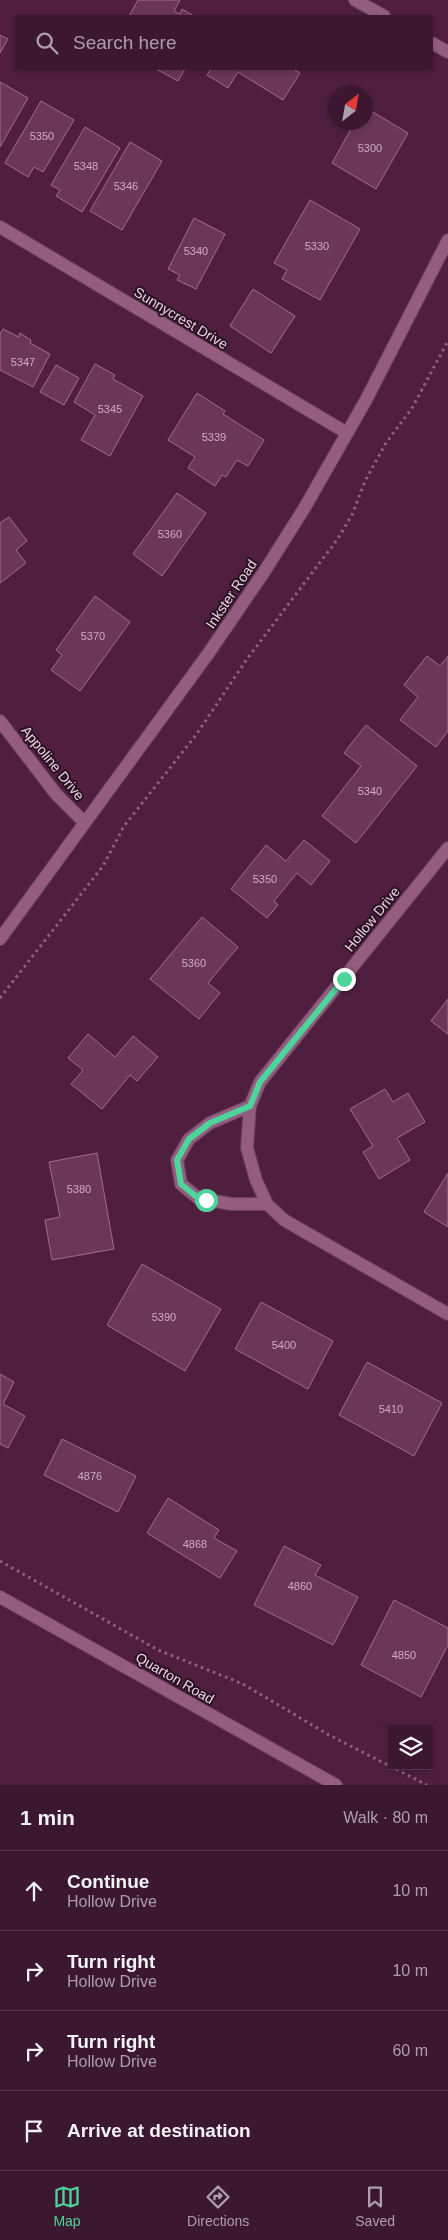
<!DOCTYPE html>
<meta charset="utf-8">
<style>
body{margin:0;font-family:Helvetica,sans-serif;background:#47243c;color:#f1f3f6}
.controls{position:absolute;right:15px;bottom:15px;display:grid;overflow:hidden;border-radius:0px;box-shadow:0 2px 8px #0003}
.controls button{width:45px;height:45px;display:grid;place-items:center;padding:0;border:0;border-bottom:1px solid #55364c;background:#3c1730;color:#f1f3f6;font:25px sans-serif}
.compass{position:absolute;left:328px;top:85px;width:45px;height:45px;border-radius:50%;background:#3c1730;box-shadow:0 2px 8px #0003;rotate:31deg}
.stop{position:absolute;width:15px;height:15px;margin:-11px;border:4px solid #4cd49b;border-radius:50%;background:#fff}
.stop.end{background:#4cd49b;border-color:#fff;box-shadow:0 1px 5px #0008}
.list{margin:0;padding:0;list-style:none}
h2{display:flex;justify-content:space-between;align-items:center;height:65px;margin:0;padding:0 20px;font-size:21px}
h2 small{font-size:16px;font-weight:400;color:#ac9fab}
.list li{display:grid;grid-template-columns:32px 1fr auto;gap:15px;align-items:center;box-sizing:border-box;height:80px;padding:0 20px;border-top:1px solid #55364c}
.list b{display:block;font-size:19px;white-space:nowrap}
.list p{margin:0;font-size:16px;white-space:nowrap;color:#ac9fab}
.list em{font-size:16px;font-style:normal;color:#ac9fab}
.icon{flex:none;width:28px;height:28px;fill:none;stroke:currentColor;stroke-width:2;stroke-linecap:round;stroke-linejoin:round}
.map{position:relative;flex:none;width:448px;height:1785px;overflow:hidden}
.search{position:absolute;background:#3c1730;box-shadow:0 2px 8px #0003;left:15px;right:15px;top:15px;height:55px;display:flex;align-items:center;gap:12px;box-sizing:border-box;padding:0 18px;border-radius:0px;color:#ac9fab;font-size:19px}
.sheet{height:385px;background:#3c1730}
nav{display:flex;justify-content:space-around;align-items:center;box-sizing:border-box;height:70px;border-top:1px solid #55364c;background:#3c1730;font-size:14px;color:#ac9fab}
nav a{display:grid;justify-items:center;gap:2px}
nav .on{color:#4cd49b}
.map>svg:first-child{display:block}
.building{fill:#6a3758;stroke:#a36b8e}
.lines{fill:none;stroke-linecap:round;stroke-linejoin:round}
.minor-casing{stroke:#693e5b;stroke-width:14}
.path{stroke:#8d637e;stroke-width:3;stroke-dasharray:2.5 4;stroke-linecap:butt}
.minor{stroke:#945d80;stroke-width:12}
.route{stroke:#4cd49b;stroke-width:6}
.labels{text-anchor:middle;stroke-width:4;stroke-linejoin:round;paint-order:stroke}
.number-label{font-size:11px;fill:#ceaac0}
.street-label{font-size:14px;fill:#f0d0e3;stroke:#291321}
</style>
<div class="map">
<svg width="448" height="1785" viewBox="0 0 448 1785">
<rect width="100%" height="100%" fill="#501f40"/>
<!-- building -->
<g class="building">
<path d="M 138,0 L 180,0 L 174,11 L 180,14 L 182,9 L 194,16 L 129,16 Z"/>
<path d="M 0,35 L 8,39 L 0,53 Z"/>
<path d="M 156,69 L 185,69 L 178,81 Z"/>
<path d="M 211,69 L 293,69 L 300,73 L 283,100 L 238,72 L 228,88 L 207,75 Z"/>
<path d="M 0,82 L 28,98 L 0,147 Z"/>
<path d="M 41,101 L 74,120 L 43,172 L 34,167 L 28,177 L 5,163 Z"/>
<path d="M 366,108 L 408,133 L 376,189 L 332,163 L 355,122 L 366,122 Z"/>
<path d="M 85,127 L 120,148 L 82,212 L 56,196 L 60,190 L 51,185 Z"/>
<path d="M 130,142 L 162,161 L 122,230 L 90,211 Z"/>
<path d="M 310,200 L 360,229 L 320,300 L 282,279 L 287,270 L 274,263 Z"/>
<path d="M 194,218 L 225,234 L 196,289 L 177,280 L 180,275 L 168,269 Z"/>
<path d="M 253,289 L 295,316 L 271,353 L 230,326 Z"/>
<path d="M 3,329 L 19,337 L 20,333 L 31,340 L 30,343 L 50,354 L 33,387 L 0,370 L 0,334 Z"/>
<path d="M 95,364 L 115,375 L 113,379 L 143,396 L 110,456 L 81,440 L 95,415 L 74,402 Z"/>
<path d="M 56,365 L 79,378 L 64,405 L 40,392 Z"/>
<path d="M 197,393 L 225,411 L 223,414 L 264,440 L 248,466 L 237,460 L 226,477 L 222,475 L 215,486 L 188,468 L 195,457 L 168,440 Z"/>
<path d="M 177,493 L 206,513 L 162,576 L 133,554 Z"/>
<path d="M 9,517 L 27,541 L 16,550 L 26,563 L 0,583 L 0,523 Z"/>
<path d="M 95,596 L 130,622 L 80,691 L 51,670 L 62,655 L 56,650 Z"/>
<path d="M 427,656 L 440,666 L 448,656 L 448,731 L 436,747 L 400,720 L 418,697 L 404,685 Z"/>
<path d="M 366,725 L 417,766 L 356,843 L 322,816 L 361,766 L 344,753 Z"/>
<path d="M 304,840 L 330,861 L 311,885 L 297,873 L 274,901 L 278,905 L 267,918 L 231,889 L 266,845 L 286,861 Z"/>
<path d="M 202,917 L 238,947 L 208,983 L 220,993 L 199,1019 L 150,979 Z"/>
<path d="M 448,999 L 448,1034 L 431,1021 Z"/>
<path d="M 88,1034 L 115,1057 L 133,1036 L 158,1057 L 137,1081 L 130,1075 L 102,1109 L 71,1084 L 83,1070 L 68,1058 Z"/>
<path d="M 385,1089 L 393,1102 L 408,1093 L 425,1122 L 397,1138 L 410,1160 L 379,1179 L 363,1152 L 373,1146 L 350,1109 Z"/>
<path d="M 97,1153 L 114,1249 L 52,1260 L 45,1220 L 60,1217 L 49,1162 Z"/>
<path d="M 448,1173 L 448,1227 L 424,1212 Z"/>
<path d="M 142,1264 L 221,1309 L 185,1371 L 107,1325 Z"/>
<path d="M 261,1302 L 333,1341 L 308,1389 L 235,1349 Z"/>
<path d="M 367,1362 L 442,1403 L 414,1456 L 339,1415 Z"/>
<path d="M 0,1374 L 14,1382 L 3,1404 L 25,1416 L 8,1448 L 0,1444 Z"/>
<path d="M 62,1439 L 136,1476 L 118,1512 L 44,1475 Z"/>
<path d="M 168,1498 L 219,1530 L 214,1538 L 237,1551 L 220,1578 L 147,1533 Z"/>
<path d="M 284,1546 L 321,1565 L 315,1575 L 358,1597 L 333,1645 L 254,1605 Z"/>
<path d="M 394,1600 L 448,1628 L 448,1645 L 421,1697 L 361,1665 Z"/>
</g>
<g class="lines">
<defs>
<g id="minor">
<path d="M 355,0 L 384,16"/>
<path d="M 432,43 L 448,52"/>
<path d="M 0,227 L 347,433"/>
<path d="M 0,721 L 56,794 L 84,822"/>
<path d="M 448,848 L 260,1082 L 250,1106 L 247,1148 L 256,1180 L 267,1204 L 284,1220 L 448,1314"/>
<path d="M 0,939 L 208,654 L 264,572 L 305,507 L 366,400 L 448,240"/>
<path d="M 250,1106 L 210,1123 L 189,1139 L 177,1160 L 181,1184 L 198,1198 L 231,1204 L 267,1204"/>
<path d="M 0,1597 L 336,1785"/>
</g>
</defs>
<!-- minor casing -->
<use href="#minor" class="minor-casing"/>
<!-- path -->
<g class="path">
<path d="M 0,998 L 103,866 L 124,826 L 196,735 L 247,659 L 337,540 L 352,515 L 365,481 L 386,443 L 412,408 L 448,341"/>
<path d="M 0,1561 L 158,1650 L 243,1684 L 329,1735 L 427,1785"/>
</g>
<!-- minor -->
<use href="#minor" class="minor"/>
</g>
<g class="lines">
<!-- route -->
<path class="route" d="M 206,1200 L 198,1198 L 181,1184 L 177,1160 L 189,1139 L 210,1123 L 250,1106 L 260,1082 L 344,979"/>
</g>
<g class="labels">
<!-- number labels -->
<g class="number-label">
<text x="42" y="140">5350</text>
<text x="370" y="152">5300</text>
<text x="86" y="170">5348</text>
<text x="126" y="190">5346</text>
<text x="317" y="250">5330</text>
<text x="196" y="255">5340</text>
<text x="23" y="366">5347</text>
<text x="110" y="413">5345</text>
<text x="214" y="441">5339</text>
<text x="170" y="538">5360</text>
<text x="93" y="640">5370</text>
<text x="370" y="795">5340</text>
<text x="265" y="883">5350</text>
<text x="194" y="967">5360</text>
<text x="79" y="1193">5380</text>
<text x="164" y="1321">5390</text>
<text x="284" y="1349">5400</text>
<text x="391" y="1413">5410</text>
<text x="90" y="1480">4876</text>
<text x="195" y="1548">4868</text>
<text x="300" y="1590">4860</text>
<text x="404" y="1659">4850</text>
</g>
<!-- street labels -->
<g class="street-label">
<text transform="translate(181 318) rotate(31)" y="5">Sunnycrest Drive</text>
<text transform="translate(231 594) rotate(-56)" y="5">Inkster Road</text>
<text transform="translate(53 763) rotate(51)" y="5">Appoline Drive</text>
<text transform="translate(372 919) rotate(-51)" y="5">Hollow Drive</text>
<text transform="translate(175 1678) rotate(30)" y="5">Quarton Road</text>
</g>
</g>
</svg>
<div class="controls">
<button><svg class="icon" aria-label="layers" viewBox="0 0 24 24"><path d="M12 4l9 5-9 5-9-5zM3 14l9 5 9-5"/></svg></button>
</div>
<svg class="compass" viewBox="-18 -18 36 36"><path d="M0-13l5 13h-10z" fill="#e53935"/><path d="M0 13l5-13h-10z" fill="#ac9fab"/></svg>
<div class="stop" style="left:206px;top:1200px"></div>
<div class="stop end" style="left:344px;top:979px"></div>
<div class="search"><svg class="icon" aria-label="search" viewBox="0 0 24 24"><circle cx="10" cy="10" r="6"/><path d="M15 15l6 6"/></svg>Search here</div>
</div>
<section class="sheet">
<h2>1 min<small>Walk · 80 m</small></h2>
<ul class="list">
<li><svg class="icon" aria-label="ahead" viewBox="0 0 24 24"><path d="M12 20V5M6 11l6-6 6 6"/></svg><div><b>Continue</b><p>Hollow Drive</p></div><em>10 m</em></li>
<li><svg class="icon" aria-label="right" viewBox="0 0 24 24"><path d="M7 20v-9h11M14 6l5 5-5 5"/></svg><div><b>Turn right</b><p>Hollow Drive</p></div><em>10 m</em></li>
<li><svg class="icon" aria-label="right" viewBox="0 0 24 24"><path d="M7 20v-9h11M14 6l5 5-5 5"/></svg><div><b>Turn right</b><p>Hollow Drive</p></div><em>60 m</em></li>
<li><svg class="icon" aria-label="arrive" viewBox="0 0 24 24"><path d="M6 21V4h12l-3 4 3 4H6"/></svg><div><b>Arrive at destination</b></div></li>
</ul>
</section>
<nav>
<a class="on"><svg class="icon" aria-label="map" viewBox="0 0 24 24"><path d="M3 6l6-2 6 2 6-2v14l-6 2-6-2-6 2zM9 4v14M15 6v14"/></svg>Map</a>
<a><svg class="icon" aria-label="directions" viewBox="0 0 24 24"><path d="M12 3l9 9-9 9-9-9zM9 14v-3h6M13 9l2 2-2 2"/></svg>Directions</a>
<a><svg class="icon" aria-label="saved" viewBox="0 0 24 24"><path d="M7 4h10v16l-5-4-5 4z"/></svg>Saved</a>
</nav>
